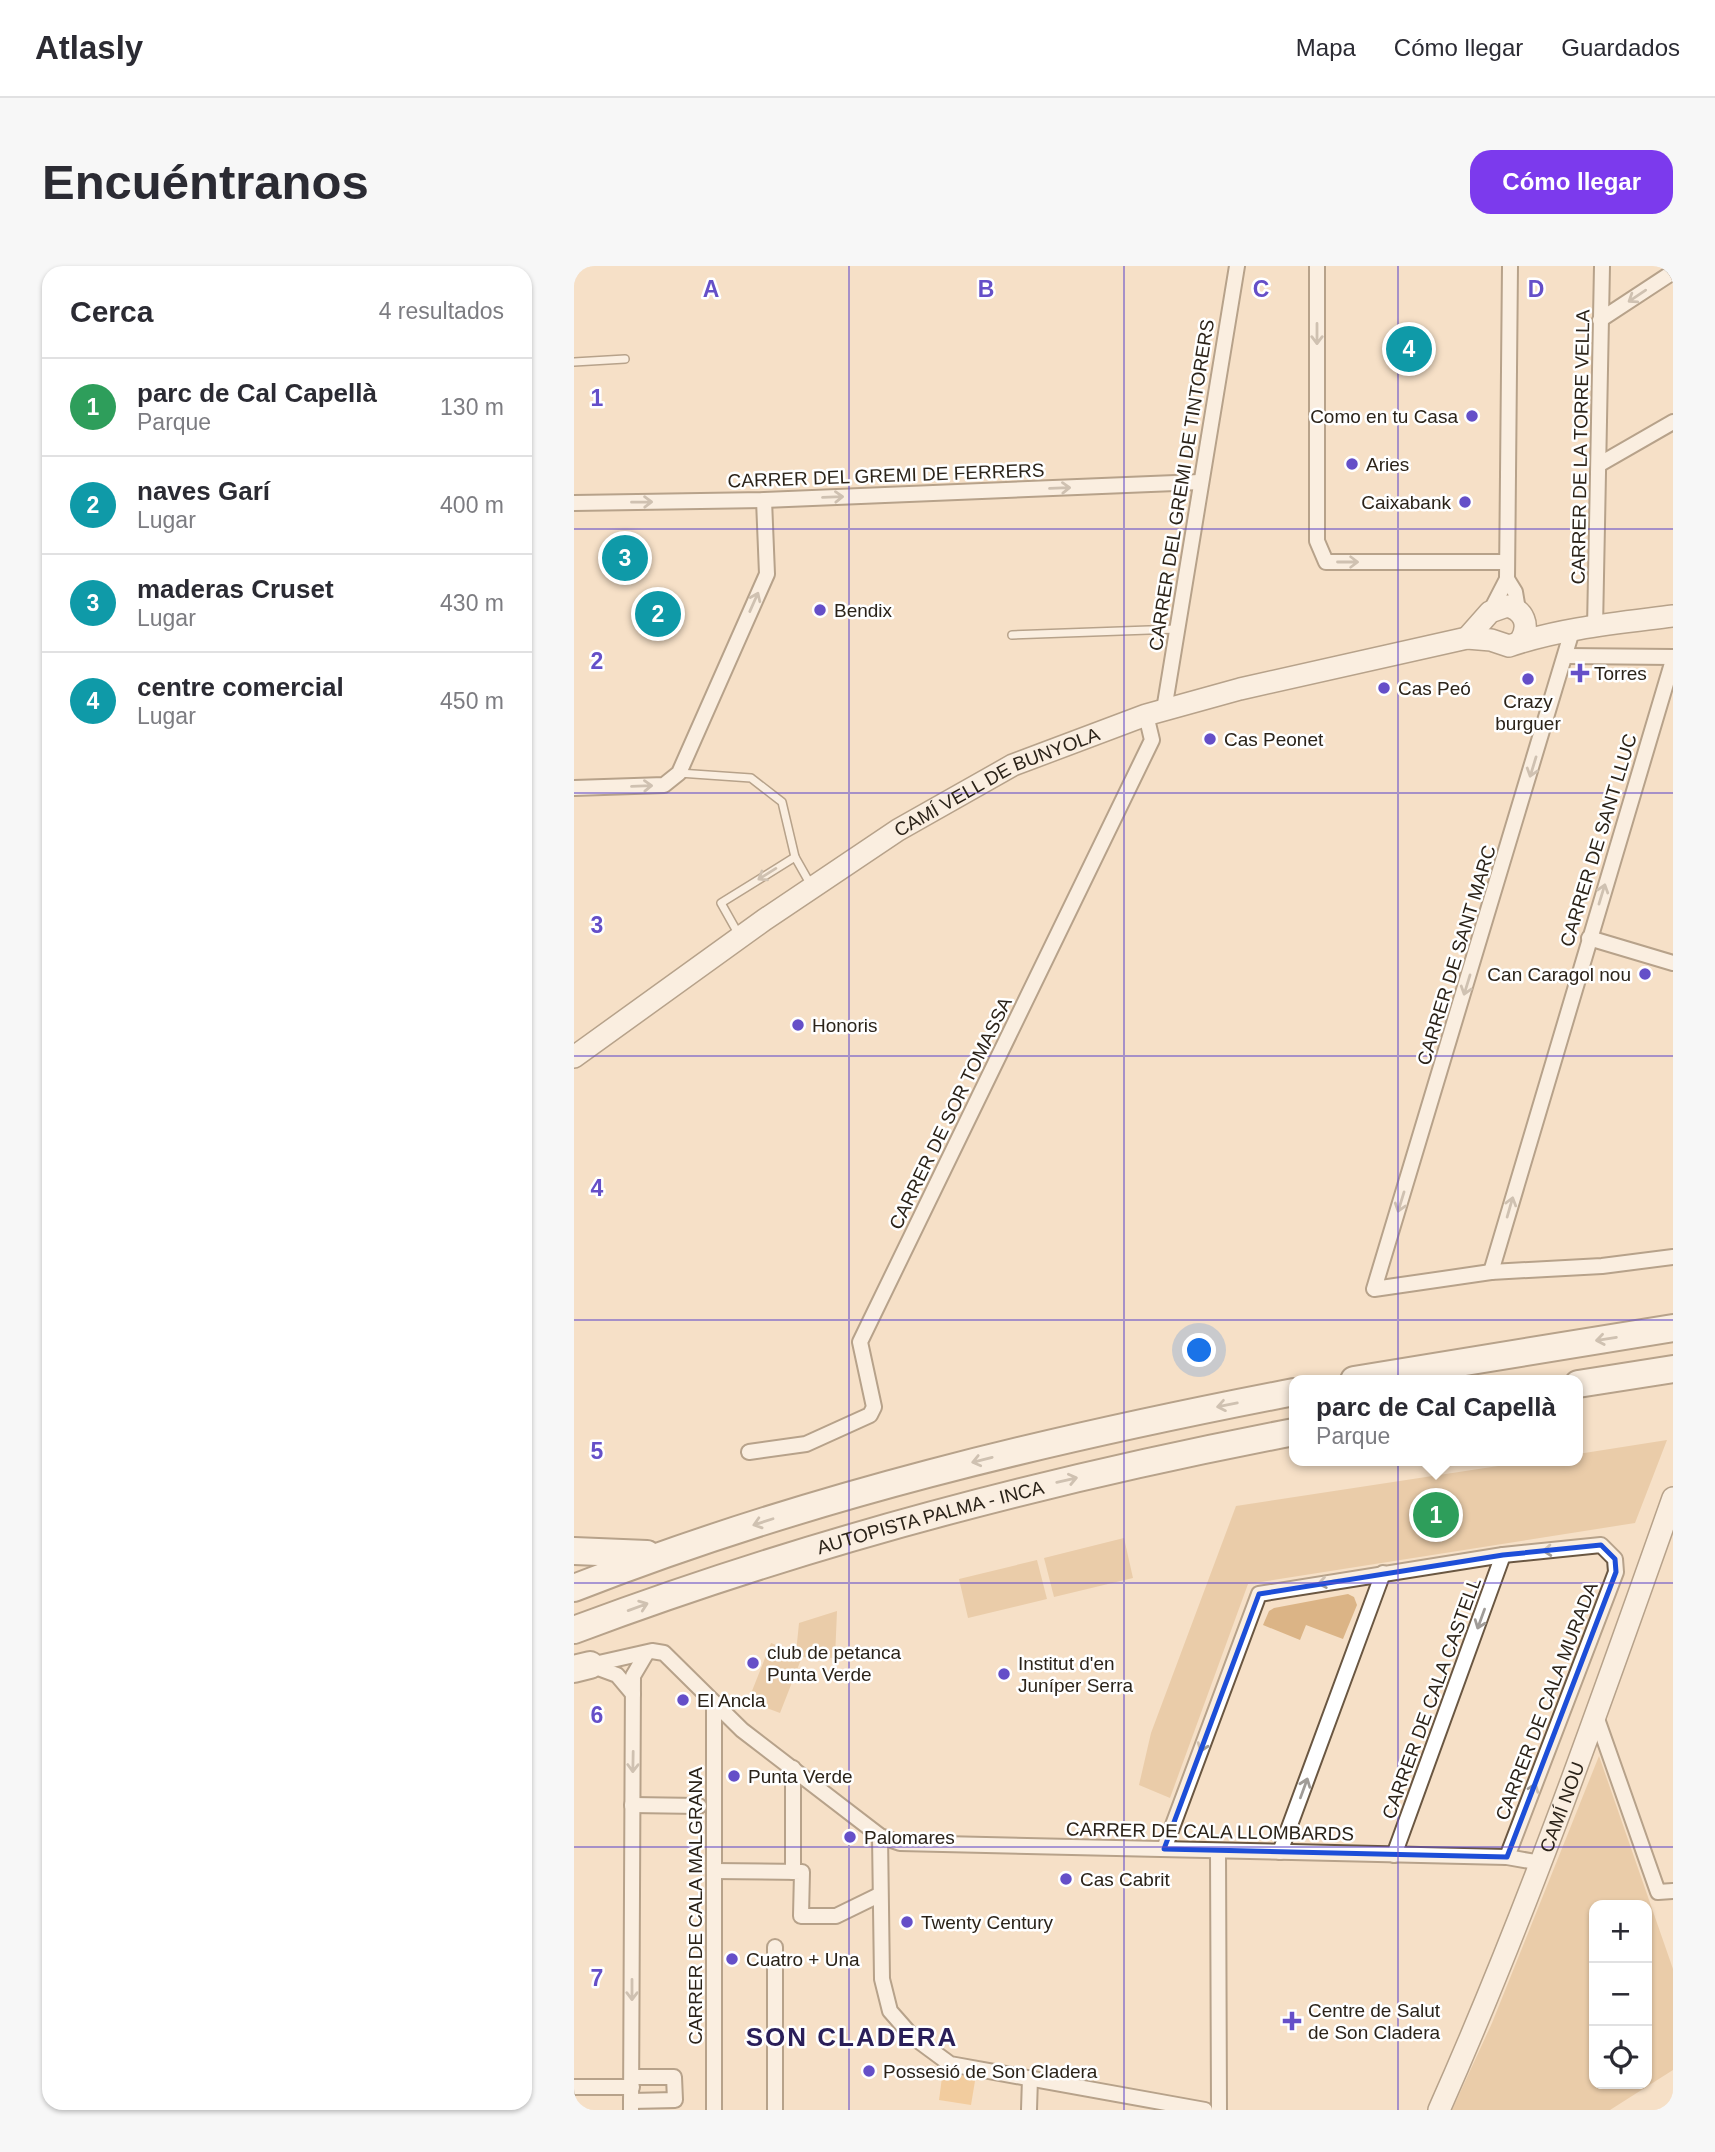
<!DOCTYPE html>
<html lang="es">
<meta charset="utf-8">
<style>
body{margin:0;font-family:Arial,sans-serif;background:#f7f7f7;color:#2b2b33}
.controls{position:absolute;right:21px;bottom:21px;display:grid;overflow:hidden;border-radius:14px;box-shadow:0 2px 5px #0004}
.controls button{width:63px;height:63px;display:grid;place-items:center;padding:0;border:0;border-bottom:2px solid #e1e1e2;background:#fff;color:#2b2b33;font:35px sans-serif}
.you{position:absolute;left:626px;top:1085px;width:24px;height:24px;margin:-18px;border:5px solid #fff;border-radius:50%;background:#1a73e8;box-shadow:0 0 0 10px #1a73e833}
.badge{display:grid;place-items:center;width:46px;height:46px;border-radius:50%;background:#7c3aed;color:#fff;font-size:23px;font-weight:700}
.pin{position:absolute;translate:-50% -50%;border:4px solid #fff;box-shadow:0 2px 7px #0006}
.popup{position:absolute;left:715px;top:1109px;width:294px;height:91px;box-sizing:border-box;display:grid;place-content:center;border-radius:14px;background:#fff;filter:drop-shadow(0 2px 5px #0005);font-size:23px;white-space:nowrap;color:#7c7c81}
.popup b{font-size:26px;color:#2b2b33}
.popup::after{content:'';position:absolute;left:50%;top:100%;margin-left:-14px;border:14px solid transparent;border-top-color:#fff}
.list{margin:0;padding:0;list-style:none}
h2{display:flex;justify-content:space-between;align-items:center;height:91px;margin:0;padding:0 28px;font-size:30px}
h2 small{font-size:23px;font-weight:400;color:#7c7c81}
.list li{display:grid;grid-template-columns:46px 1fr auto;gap:21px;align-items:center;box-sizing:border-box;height:98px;padding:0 28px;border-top:2px solid #e1e1e2}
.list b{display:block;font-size:26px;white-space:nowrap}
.list p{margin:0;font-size:23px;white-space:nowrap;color:#7c7c81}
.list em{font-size:23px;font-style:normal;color:#7c7c81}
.icon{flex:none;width:38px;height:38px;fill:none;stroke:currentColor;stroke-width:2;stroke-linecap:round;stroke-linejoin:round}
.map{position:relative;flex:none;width:1099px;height:1844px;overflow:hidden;border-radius:21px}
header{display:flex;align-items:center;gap:42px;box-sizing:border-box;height:98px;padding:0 35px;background:#fff;border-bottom:2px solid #e1e1e2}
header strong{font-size:33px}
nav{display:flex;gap:38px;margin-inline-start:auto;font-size:24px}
.intro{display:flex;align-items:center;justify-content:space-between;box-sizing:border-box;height:168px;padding:0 42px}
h1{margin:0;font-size:49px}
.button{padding:18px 32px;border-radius:21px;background:#7c3aed;color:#fff;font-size:24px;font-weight:700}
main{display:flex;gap:42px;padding:0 42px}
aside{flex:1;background:#fff;border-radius:21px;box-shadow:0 2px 5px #0004}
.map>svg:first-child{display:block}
.green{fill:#dbb486;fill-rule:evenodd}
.water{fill:#eeb46d}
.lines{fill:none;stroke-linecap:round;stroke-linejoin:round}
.lane-casing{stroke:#6a5742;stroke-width:10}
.street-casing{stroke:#6a5742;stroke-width:18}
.secondary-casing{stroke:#6a5742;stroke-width:24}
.highway-casing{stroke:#6a5742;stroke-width:30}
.lane{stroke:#fff;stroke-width:7}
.street{stroke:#fff;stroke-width:14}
.secondary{stroke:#fff;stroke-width:21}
.highway{stroke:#fff;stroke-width:26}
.oneway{stroke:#a09c98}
.marked{fill:none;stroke:#1d4ed8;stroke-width:5;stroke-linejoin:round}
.grid{fill:none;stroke:#654fc8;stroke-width:2;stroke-opacity:0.55}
.poi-dot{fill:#654fc8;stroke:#fff;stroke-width:2.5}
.labels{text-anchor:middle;stroke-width:5;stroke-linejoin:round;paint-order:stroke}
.poi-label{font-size:19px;fill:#2b2319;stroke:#fff;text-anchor:start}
.street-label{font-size:19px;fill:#2b2319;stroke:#fff}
.district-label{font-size:26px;font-weight:bold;letter-spacing:2px;fill:#2a1f59;stroke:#fff}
.grid-label{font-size:23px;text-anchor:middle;font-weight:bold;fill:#654fc8;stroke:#fff;stroke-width:5;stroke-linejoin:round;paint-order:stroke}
</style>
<header>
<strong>Atlasly</strong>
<nav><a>Mapa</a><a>Cómo llegar</a><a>Guardados</a></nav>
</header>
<div class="intro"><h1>Encuéntranos</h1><a class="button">Cómo llegar</a></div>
<main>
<aside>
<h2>Cerca<small>4 resultados</small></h2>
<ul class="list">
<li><span class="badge" style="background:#2e9e5b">1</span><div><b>parc de Cal Capellà</b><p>Parque</p></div><em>130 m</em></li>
<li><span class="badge" style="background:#0f9aa8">2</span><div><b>naves Garí</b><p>Lugar</p></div><em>400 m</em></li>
<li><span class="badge" style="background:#0f9aa8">3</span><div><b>maderas Cruset</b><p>Lugar</p></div><em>430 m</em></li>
<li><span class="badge" style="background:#0f9aa8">4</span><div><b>centre comercial</b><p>Lugar</p></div><em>450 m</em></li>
</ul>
</aside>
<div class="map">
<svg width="1099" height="1844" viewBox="0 0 1099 1844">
<rect width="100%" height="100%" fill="#f6e0c7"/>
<!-- green -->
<g class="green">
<path d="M 1093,1174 L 1061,1257 L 674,1318 L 596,1532 L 565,1519 L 577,1467 L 662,1240 L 957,1195 L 1004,1195 L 1004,1188 Z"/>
<path d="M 550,1272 L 559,1312 L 480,1331 L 470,1292 Z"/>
<path d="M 463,1294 L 473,1333 L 394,1352 L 385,1313 Z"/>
<path d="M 774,1328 L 780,1331 L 783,1339 L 769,1373 L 732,1359 L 726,1374 L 689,1359 L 695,1345 L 700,1342 Z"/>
<path d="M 263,1345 L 261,1392 L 228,1391 L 206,1447 L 174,1435 L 197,1377 L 222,1387 L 225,1357 Z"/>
<path d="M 1025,1490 L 1099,1703 L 1099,1804 L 1036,1844 L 878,1844 L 918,1757 ZM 1020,1639 L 1073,1639 L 1073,1818 L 1020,1818 Z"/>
</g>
<!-- water -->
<path class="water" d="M 369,1804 L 402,1809 L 397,1839 L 365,1834 Z"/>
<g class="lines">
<defs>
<g id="lane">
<path d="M 0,96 L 51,93"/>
<path d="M 438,369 L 603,363"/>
<path d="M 105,507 L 177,512 L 208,536 L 221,591"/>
<path d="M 165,669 L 147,637 L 221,591 L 238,621"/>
</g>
<g id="street">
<path d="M 743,0 L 743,275 L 752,296 L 933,296"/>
<path d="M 936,0 L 933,313 L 941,326 L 944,344"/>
<path d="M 1026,54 L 1099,6"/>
<path d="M 1026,198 L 1099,156"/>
<path d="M 0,237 L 190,234 L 626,216"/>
<path d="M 916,346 L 933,313"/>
<path d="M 1021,362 L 1028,0"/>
<path d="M 998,365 L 800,1023 L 917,1006 L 1028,1000 L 1099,991"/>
<path d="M 992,390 L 1099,391"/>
<path d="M 590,444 L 663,0"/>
<path d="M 0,522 L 90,519 L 105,507 L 193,308 L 190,234"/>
<path d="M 1015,672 L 1099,697"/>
<path d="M 917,1006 L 1099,394"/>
<path d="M 175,1186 L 232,1178 L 296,1149 L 300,1141 L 286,1076 L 578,474 L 572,449"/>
<path d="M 16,1399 L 78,1385 L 90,1387 L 168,1464 L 306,1570 L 326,1577 L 933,1591 L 967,1597"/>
<path d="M 16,1399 L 43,1409 L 59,1428"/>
<path d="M 140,1437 L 140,1844"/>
<path d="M 1022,1450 L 1084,1626 L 1099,1625"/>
<path d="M 58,1539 L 125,1540"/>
<path d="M 306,1570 L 308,1713 L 316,1745 L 338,1770 L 376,1798 L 631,1844"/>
<path d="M 590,1583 L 685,1328 L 929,1289 L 1027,1279 L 1041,1293 L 1042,1306 L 933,1591"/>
<path d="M 644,1585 L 645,1844"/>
<path d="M 706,1586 L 809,1307"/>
<path d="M 820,1589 L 929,1289"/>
<path d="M 140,1605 L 228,1606 L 227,1650 L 262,1650 L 305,1629"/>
<path d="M 219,1606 L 219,1502"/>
<path d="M 0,1821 L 58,1821"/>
<path d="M 57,1835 L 101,1834 L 100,1811 L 58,1811"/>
<path d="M 57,1844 L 59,1410 L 72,1388"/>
<path d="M 201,1844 L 201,1681"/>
<path d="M 455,1844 L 456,1812"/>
</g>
<g id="secondary">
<path d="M 893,372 L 916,346 L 933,340 C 950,344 956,359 947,374"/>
<path id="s1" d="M 0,791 L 190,654 L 324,564 L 439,499 L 572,449 L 666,423 L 893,372 L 917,374 L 935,380 C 987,362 1044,357 1099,350"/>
<path id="s2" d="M 865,1844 C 954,1644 1026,1438 1099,1232"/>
</g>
<g id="highway">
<path d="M 780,1114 L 1099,1062"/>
<path d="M 1004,1118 L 1099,1103"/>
<path d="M 0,1285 L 73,1288"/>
<path d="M 0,1322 C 232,1231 476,1173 720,1126"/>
<path id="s3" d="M 0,1364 C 234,1276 475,1213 720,1166"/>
<path d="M 0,1403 L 16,1399"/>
</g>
</defs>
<!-- lane casing -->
<use href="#lane" class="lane-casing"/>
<!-- street casing -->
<use href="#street" class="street-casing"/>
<!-- secondary casing -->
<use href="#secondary" class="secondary-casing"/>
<!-- highway casing -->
<use href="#highway" class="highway-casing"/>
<!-- lane -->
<use href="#lane" class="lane"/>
<!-- street -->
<use href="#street" class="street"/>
<!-- secondary -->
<use href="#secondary" class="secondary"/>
<!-- highway -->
<use href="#highway" class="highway"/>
</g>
<!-- one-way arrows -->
<defs><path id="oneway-shaft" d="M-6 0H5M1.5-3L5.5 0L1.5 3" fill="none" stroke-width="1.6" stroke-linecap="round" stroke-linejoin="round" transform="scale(1.75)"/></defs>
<g class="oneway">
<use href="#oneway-shaft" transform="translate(1063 30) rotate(146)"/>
<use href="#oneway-shaft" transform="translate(743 68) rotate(90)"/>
<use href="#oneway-shaft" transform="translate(486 222) rotate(-2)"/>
<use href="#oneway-shaft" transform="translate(259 231) rotate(-2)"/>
<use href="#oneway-shaft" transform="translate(68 236) rotate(-1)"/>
<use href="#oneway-shaft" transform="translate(774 296)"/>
<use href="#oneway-shaft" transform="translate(180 336) rotate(-66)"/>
<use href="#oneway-shaft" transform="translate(959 501) rotate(107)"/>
<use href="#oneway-shaft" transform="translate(68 520) rotate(-2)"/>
<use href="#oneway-shaft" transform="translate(193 608) rotate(148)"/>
<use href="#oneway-shaft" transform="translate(1028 628) rotate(-73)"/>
<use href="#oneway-shaft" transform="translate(893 719) rotate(107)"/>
<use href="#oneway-shaft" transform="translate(827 936) rotate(107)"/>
<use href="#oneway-shaft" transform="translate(936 941) rotate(-74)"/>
<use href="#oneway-shaft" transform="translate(1032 1073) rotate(171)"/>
<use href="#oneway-shaft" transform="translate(653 1139) rotate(169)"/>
<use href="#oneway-shaft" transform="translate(408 1194) rotate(166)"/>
<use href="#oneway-shaft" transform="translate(493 1214) rotate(-13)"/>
<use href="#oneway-shaft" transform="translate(189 1256) rotate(162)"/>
<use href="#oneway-shaft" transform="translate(979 1284) rotate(175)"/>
<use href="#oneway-shaft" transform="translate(754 1316) rotate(170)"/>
<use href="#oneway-shaft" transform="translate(64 1341) rotate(-20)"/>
<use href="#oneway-shaft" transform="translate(907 1353) rotate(110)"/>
<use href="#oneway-shaft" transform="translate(630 1476) rotate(110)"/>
<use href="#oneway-shaft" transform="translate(59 1496) rotate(91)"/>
<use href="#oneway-shaft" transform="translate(730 1522) rotate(-70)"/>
<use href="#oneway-shaft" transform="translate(958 1527) rotate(-69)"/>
<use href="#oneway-shaft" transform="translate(58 1724) rotate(90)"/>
</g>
<!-- marked area -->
<path d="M0 0H1099V1844H0ZM 1027,1279 L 1041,1293 L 1042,1306 L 933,1591 L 590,1583 L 685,1328 L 929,1289 Z" fill="#f6e0c7" fill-opacity=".55" fill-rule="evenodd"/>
<path class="marked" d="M 1027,1279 L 1041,1293 L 1042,1306 L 933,1591 L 590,1583 L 685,1328 L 929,1289 Z"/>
<!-- grid -->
<path class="grid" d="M 275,0 L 275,1844M 550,0 L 550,1844M 824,0 L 824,1844M 0,263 L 1099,263M 0,527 L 1099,527M 0,790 L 1099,790M 0,1054 L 1099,1054M 0,1317 L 1099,1317M 0,1581 L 1099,1581"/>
<!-- markers -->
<g class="poi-dot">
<circle cx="898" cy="150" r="7"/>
<circle cx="778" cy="198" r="7"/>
<circle cx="891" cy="236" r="7"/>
<circle cx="246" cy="344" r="7"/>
<path d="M1002.5 396.5h7v7h7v7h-7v7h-7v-7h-7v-7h7z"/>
<circle cx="954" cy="413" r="7"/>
<circle cx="810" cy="422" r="7"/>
<circle cx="636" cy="473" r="7"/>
<circle cx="1071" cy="708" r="7"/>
<circle cx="224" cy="759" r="7"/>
<circle cx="179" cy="1397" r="7"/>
<circle cx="430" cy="1408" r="7"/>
<circle cx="109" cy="1434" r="7"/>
<circle cx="160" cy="1510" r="7"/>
<circle cx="276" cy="1571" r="7"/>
<circle cx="492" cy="1613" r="7"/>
<circle cx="333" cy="1656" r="7"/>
<circle cx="158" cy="1693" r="7"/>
<path d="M714.5 1744.5h7v7h7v7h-7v7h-7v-7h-7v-7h7z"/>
<circle cx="295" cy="1805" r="7"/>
</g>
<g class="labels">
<!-- poi labels -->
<g class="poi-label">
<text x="884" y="157" text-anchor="end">Como en tu Casa</text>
<text x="792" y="205">Aries</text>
<text x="877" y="243" text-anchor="end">Caixabank</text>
<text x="260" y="351">Bendix</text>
<text x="1020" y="414">Torres</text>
<text x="824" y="429">Cas Peó</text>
<text x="954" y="442" text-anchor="middle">Crazy<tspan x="954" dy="22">burguer</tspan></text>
<text x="650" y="480">Cas Peonet</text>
<text x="1057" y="715" text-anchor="end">Can Caragol nou</text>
<text x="238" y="766">Honoris</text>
<text x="193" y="1393">club de petanca<tspan x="193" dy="22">Punta Verde</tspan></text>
<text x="444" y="1404">Institut d'en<tspan x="444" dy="22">Juníper Serra</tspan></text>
<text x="123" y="1441">El Ancla</text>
<text x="174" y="1517">Punta Verde</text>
<text x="290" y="1578">Palomares</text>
<text x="506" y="1620">Cas Cabrit</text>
<text x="347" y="1663">Twenty Century</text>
<text x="172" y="1700">Cuatro + Una</text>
<text x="734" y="1751">Centre de Salut<tspan x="734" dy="22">de Son Cladera</tspan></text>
<text x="309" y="1812">Possesió de Son Cladera</text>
</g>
<!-- street labels -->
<g class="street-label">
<text transform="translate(1006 181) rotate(-89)" y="7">CARRER DE LA TORRE VELLA</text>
<text transform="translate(312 209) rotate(-2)" y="7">CARRER DEL GREMI DE FERRERS</text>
<text transform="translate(607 219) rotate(-81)" y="7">CARRER DEL GREMI DE TINTORERS</text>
<text dy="7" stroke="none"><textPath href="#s1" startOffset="506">CAMÍ VELL DE BUNYOLA</textPath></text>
<text transform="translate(1024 574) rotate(-73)" y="7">CARRER DE SANT LLUC</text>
<text transform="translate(882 689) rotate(-73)" y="7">CARRER DE SANT MARC</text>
<text transform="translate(376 847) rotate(-64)" y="7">CARRER DE SOR TOMASSA</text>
<text dy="7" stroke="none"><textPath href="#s3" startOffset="374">AUTOPISTA PALMA - INCA</textPath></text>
<text transform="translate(857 1432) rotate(-70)" y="7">CARRER DE CALA CASTELL</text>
<text transform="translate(972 1435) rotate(-69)" y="7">CARRER DE CALA MURADA</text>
<text dy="7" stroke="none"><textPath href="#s2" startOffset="327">CAMÍ NOU</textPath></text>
<text transform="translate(636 1565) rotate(1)" y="7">CARRER DE CALA LLOMBARDS</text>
<text transform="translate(121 1640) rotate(-90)" y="7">CARRER DE CALA MALGRANA</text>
</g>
<!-- district labels -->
<g class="district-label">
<text x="278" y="1780">SON CLADERA</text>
</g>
</g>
<g class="grid-label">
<text x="137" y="31">A</text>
<text x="412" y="31">B</text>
<text x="687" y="31">C</text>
<text x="962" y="31">D</text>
<text x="23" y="140">1</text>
<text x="23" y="403">2</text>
<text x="23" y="667">3</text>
<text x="23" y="930">4</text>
<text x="23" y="1193">5</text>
<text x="23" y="1457">6</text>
<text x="23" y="1720">7</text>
</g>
</svg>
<div class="controls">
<button>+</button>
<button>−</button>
<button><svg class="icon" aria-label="locate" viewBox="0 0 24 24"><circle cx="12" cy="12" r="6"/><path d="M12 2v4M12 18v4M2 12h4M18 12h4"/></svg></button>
</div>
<div class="you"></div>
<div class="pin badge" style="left:862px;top:1249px;background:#2e9e5b">1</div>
<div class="popup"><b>parc de Cal Capellà</b>Parque</div>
<div class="pin badge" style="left:84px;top:348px;background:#0f9aa8">2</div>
<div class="pin badge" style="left:51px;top:292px;background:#0f9aa8">3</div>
<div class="pin badge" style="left:835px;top:83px;background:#0f9aa8">4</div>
</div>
</main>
